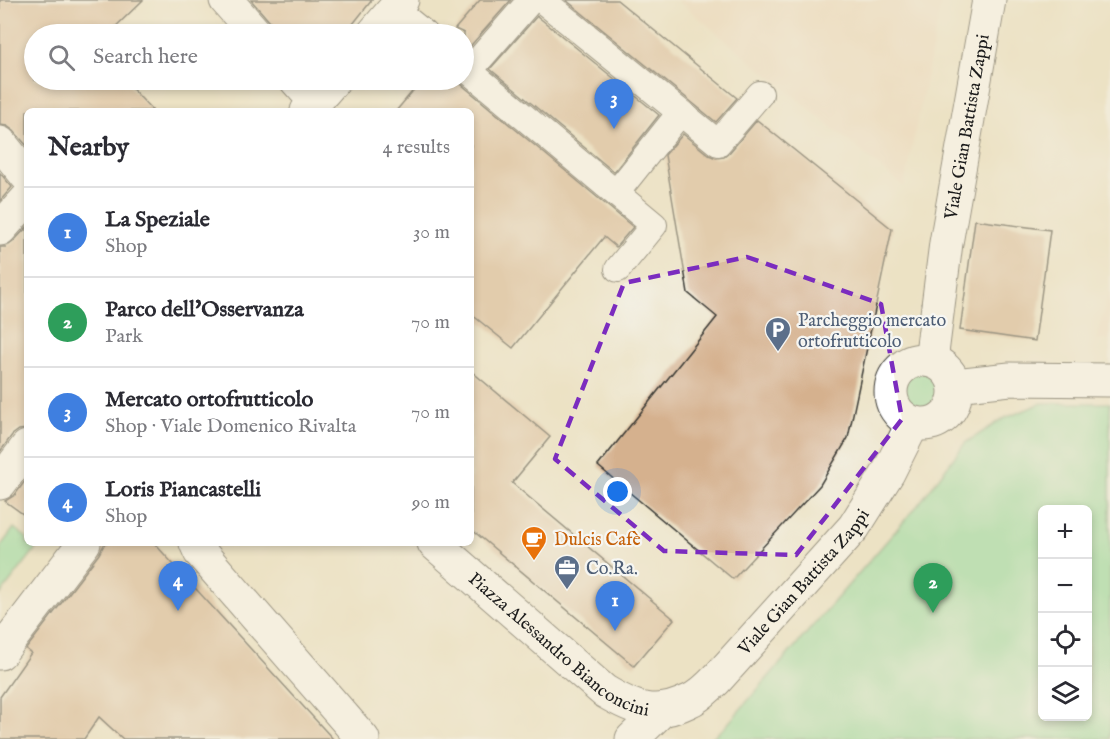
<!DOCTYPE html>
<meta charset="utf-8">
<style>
body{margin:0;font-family:"IM FELL English",serif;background:#f2f2f3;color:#2b2b33}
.controls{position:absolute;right:18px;bottom:18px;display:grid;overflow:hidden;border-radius:9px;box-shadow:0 3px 9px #0003}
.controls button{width:54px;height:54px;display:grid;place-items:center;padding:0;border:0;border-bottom:2px solid #e1e1e2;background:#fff;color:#2b2b33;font:30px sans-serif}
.you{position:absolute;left:618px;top:492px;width:21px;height:21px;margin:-15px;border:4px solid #fff;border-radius:50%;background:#1a73e8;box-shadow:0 0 0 9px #1a73e833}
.badge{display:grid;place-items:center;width:39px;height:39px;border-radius:50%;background:#b5179e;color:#fff;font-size:20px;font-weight:700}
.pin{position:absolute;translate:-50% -50px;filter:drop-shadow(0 2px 3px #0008)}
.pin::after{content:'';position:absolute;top:32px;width:21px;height:18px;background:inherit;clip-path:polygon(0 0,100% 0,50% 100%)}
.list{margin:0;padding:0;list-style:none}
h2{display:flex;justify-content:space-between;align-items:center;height:78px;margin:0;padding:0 24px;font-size:26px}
h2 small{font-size:20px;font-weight:400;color:#7c7c81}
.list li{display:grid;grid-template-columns:39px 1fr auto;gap:18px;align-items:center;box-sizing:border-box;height:90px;padding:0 24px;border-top:2px solid #e1e1e2}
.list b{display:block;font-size:22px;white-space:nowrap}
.list p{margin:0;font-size:20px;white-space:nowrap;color:#7c7c81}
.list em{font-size:20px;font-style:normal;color:#7c7c81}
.icon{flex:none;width:33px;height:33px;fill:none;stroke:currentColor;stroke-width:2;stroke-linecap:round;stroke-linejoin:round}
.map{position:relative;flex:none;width:1110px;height:739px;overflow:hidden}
.search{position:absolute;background:#fff;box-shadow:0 3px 9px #0003;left:24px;top:24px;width:450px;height:66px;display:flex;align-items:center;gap:15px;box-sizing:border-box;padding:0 21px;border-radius:33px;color:#7c7c81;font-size:22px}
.panel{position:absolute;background:#fff;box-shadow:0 3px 9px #0003;left:24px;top:108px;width:450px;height:438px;border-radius:9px}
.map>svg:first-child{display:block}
.built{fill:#edd7bb}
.green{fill:#88db9d;stroke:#527c5c;stroke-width:1.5;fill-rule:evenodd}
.building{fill:#d5b18e}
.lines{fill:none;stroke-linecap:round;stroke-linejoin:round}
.pedestrian-casing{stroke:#3b3a35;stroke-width:28}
.minor-casing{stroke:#3b3a35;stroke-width:35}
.tertiary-casing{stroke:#3b3a35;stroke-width:35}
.pedestrian{stroke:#fff;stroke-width:26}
.minor{stroke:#fff;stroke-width:33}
.tertiary{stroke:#fff;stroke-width:33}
.marked{fill:none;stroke:#7b2cbf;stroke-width:4.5;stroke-dasharray:12 8;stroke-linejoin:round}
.labels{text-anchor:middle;stroke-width:4.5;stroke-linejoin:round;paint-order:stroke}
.street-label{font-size:18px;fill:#1c1c1c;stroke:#f6f6f2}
.service-label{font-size:18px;fill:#4e5e75;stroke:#f6f6f2;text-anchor:start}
.food-label{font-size:18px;fill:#c56008;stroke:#f6f6f2;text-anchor:start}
</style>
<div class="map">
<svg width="1110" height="739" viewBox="0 0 1110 739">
<rect width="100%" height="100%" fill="#f6f6f2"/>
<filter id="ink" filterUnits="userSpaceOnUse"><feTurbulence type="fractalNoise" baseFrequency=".0167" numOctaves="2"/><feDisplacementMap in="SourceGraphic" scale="12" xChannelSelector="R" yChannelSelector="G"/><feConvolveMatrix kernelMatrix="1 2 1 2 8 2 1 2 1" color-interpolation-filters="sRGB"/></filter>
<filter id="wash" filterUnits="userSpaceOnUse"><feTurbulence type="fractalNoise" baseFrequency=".008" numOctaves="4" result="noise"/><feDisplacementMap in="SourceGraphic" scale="24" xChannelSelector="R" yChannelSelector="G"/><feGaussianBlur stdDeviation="1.35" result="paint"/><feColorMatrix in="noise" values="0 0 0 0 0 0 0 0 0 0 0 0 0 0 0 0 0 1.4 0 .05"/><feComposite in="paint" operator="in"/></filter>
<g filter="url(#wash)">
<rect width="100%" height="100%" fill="#ece2c4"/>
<!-- built -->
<g class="built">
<path d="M 677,0 L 942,0 L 904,187 Z"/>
<path d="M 1110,286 L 1110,340 L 1096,340 Z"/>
</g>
<!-- green -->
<g class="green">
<path d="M 921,368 L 936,371 L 942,377 L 948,395 L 946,403 L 941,410 L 929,416 L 924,417 L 906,409 C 895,392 899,372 921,368 Z"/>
<path d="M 1042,403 L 1110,403 L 1110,739 L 710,739 L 725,727 L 918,505 L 965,443 L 1003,419 ZM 1042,510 L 1088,510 L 1088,716 L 1042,716 Z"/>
<path d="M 14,528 L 27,538 L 27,543 L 34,543 L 38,546 L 0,595 L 0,547 Z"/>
</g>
<g id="blocks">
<!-- building -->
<g class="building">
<path d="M 0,0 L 143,0 L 108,34 L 34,34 L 34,80 L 124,80 L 153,111 L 27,111 L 27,146 L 14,131 L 7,126 L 0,125 Z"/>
<path d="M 251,0 L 372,0 L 345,34 L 276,34 L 270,22 Z"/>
<path d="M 480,0 L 511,0 L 465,52 L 464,52 L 464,33 L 455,29 Z"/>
<path d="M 566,0 L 617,0 L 737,98 L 716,122 Z"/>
<path d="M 537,16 L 659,115 L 614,172 L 490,69 Z"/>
<path d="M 422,80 L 456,80 L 633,227 L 616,247 L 604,237 L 513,348 L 471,314 L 471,111 L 396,111 Z"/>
<path d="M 757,120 L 892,229 L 848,438 L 820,485 L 733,579 L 598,466 L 717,317 L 688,293 L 665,155 L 683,134 L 709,155 L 716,158 L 724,157 L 729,153 Z"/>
<path d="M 0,173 L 12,187 L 0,201 Z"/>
<path d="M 975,220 L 1050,230 L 1035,341 L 960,330 Z"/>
<path d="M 27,227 L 27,429 L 19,430 L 12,435 L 0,452 L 0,247 L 6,247 L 13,242 Z"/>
<path d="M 471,371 L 550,437 L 512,483 L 674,619 L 634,666 L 471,529 Z"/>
<path d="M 27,478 L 27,517 L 5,501 L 15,495 Z"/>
<path d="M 105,543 L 154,543 L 333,739 L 123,739 L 99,717 L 84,739 L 0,739 L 0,697 L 31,653 L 26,649 L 99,554 Z"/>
</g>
</g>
</g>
<g filter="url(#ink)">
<use href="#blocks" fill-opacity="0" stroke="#3b3a35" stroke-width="1.5"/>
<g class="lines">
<defs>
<g id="pedestrian">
<path d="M 542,0 L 718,143 L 760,94"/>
<path d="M 394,9 L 425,34"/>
<path d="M 464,67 L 654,225 L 618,269"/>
<path d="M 469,71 L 531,0"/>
<path d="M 616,193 L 680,113"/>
</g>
<g id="minor">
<path d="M 226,0 L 256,34"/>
<path d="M 373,34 L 402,0"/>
<path d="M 296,80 L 315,101"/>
<path d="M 307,111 L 334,80"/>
<path d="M 0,143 L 27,176"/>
<path d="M 0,229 L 27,199"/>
<path d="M 955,385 L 1010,379 L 1110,380"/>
<path d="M 0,483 L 27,447"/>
<path d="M 196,543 L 200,552 L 363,739"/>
<path d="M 632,739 L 662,710"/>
</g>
<g id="tertiary">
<circle cx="923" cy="392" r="32"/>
<path id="s1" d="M 931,361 L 946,243 L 989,0"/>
<path id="s2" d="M 434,543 L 604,691 C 634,709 655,718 689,701 C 699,697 708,687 716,680 L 854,527 L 888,473 L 913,423"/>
<path d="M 0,653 L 84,543"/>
</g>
</defs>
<!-- pedestrian casing -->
<use href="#pedestrian" class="pedestrian-casing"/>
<!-- minor casing -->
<use href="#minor" class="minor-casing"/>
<!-- tertiary casing -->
<use href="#tertiary" class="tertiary-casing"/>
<!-- pedestrian -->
<use href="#pedestrian" class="pedestrian"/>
<!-- minor -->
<use href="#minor" class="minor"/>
<!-- tertiary -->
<use href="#tertiary" class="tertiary"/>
</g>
</g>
<!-- marked area -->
<path d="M0 0H1110V739H0ZM 747,257 L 881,304 L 902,419 L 796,555 L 664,551 L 555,459 L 624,283 Z" fill="#ece2c4" fill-opacity=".55" fill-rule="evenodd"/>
<path class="marked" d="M 747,257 L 881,304 L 902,419 L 796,555 L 664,551 L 555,459 L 624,283 Z"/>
<!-- icons -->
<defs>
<symbol id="parking-pin" viewBox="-11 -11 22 30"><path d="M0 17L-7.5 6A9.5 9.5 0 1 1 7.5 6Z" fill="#5c6f8a" stroke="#f6f6f2"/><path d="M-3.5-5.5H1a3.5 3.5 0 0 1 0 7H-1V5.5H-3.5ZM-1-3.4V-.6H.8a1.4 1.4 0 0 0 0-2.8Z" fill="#fff"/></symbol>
<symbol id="cafe-pin" viewBox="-11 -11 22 30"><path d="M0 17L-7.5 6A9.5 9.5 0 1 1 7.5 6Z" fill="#e8710a" stroke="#f6f6f2"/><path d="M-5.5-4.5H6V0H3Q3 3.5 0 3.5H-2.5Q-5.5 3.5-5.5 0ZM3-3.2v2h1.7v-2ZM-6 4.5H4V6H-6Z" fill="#fff"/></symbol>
<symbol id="office-pin" viewBox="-11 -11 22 30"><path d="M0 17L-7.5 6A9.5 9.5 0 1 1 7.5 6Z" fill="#5c6f8a" stroke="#f6f6f2"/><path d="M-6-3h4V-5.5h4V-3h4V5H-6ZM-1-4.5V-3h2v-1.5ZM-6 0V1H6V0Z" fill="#fff"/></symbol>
</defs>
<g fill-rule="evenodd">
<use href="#parking-pin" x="763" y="315" width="30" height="40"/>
<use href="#cafe-pin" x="519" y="524" width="30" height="40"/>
<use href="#office-pin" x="552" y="553" width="30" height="40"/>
</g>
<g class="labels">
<!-- street labels -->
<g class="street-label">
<text dy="6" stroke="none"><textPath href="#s1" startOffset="237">Viale Gian Battista Zappi</textPath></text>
<text dy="6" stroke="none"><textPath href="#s2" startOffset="482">Viale Gian Battista Zappi</textPath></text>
<text dy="6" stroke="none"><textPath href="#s2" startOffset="162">Piazza Alessandro Bianconcini</textPath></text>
</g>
<!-- service labels -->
<g class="service-label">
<text x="798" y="326">Parcheggio mercato<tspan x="798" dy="21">ortofrutticolo</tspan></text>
<text x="586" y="574">Co.Ra.</text>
</g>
<!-- food labels -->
<g class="food-label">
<text x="554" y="545">Dulcis Cafè</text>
</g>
</g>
</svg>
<div class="controls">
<button>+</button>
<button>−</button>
<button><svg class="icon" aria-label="locate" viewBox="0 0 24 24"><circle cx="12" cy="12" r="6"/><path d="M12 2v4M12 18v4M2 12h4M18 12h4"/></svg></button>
<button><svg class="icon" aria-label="layers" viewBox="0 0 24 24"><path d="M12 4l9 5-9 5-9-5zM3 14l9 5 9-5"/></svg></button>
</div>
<div class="you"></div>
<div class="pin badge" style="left:615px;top:631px;background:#3f7fe0">1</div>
<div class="pin badge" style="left:933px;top:613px;background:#2e9e5b">2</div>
<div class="pin badge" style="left:614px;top:129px;background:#3f7fe0">3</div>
<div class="pin badge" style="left:178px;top:611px;background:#3f7fe0">4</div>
<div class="search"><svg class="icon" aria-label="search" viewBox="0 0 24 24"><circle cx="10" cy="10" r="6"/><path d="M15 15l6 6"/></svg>Search here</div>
<section class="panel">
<h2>Nearby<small>4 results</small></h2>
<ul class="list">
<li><span class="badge" style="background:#3f7fe0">1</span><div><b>La Speziale</b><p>Shop</p></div><em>30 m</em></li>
<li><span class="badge" style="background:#2e9e5b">2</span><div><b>Parco dell'Osservanza</b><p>Park</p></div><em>70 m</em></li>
<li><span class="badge" style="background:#3f7fe0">3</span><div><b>Mercato ortofrutticolo</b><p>Shop · Viale Domenico Rivalta</p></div><em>70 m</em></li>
<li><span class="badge" style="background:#3f7fe0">4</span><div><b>Loris Piancastelli</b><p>Shop</p></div><em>90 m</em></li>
</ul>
</section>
</div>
